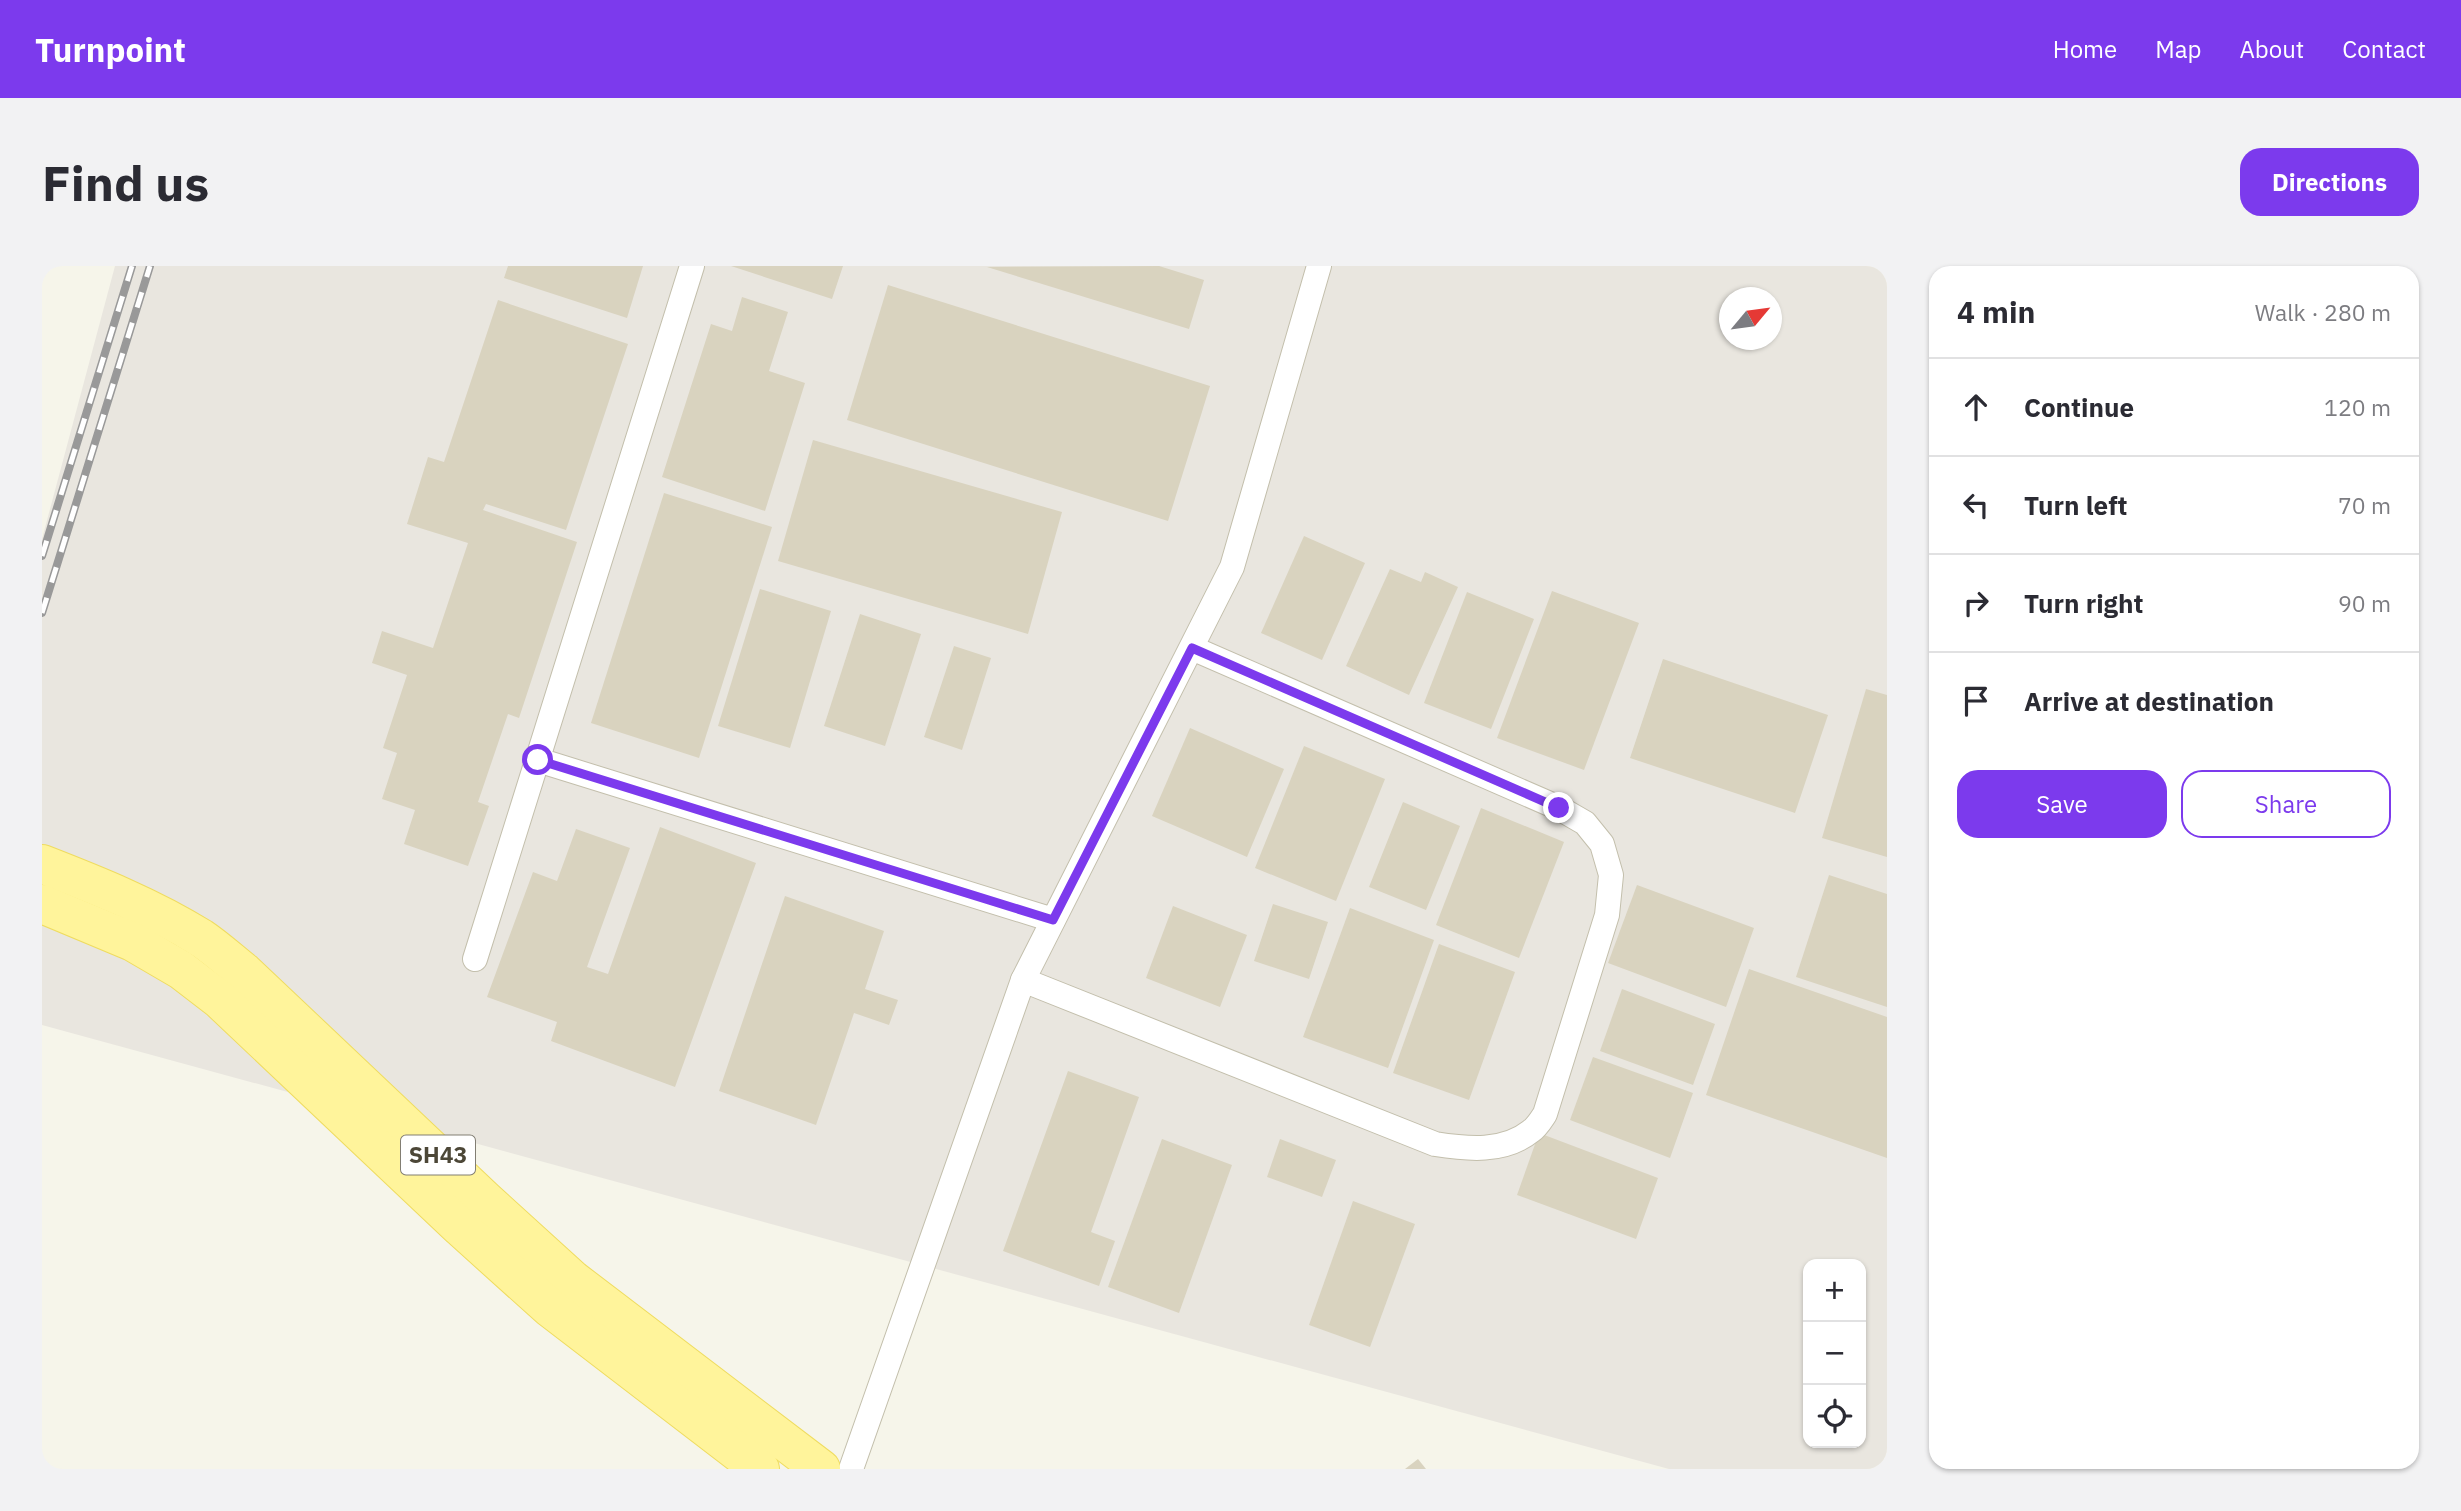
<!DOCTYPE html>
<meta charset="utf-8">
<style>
body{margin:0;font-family:"IBM Plex Sans",sans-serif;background:#f2f2f3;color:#2b2b33}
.controls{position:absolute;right:21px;bottom:21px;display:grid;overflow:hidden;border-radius:14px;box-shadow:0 2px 5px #0004}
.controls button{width:63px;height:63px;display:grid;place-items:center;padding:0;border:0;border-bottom:2px solid #e1e1e2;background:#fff;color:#2b2b33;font:35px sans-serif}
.compass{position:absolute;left:1677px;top:21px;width:63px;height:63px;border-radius:50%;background:#fff;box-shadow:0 2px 5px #0004;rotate:61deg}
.stop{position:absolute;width:21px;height:21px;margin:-16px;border:5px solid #7c3aed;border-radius:50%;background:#fff}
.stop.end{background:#7c3aed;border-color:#fff;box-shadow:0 2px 7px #0008}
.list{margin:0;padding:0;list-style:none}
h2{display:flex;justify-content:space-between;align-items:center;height:91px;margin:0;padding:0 28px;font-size:30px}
h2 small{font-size:23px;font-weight:400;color:#7c7c81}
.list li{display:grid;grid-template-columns:46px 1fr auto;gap:21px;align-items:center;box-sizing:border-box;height:98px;padding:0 28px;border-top:2px solid #e1e1e2}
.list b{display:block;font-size:26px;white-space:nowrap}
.list em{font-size:23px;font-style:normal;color:#7c7c81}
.actions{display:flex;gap:14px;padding:21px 28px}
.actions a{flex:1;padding:16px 0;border:2px solid #7c3aed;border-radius:21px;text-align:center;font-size:24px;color:#7c3aed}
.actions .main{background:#7c3aed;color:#fff}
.icon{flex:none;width:38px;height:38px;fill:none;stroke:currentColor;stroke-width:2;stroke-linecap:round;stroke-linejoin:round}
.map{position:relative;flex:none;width:1845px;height:1203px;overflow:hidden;border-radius:21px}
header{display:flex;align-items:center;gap:42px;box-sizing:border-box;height:98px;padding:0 35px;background:#7c3aed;color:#fff}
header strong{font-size:33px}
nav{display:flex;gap:38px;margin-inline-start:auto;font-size:24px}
.intro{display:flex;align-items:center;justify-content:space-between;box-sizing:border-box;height:168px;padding:0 42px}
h1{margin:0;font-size:49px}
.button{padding:18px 32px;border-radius:21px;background:#7c3aed;color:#fff;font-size:24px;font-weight:700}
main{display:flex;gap:42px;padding:0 42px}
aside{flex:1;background:#fff;border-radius:21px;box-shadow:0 2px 5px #0004}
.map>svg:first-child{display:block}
.industrial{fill:#e9e6df;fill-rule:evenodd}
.building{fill:#d9d3bf}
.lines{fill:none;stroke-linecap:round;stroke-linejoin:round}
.minor-casing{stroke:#c3bfac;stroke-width:26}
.primary-casing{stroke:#efdc60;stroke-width:40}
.minor{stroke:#fff;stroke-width:24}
.primary{stroke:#fff49b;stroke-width:38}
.rail-casing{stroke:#999;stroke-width:8}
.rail{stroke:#fff;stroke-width:5;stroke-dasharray:16;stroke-linecap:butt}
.route{stroke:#7c3aed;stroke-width:9}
.labels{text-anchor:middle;stroke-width:7;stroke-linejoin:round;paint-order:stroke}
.shield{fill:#fff;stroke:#827e73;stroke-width:2}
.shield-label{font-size:23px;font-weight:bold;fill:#4c4737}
</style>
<header>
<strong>Turnpoint</strong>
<nav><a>Home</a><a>Map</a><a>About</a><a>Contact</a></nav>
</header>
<div class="intro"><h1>Find us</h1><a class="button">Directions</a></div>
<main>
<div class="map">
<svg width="1845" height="1203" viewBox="0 0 1845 1203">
<rect width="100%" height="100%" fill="#f6f5ea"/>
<!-- industrial -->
<path class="industrial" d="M 73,0 L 1845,0 L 1845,1203 L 1627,1203 L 0,759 L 0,273 ZM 1688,32 L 1730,32 L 1730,74 L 1688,74 ZM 1766,998 L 1819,998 L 1819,1177 L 1766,1177 Z"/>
<!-- building -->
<g class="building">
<path d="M 466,0 L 601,0 L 585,52 L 462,12 Z"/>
<path d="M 689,0 L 801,0 L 790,33 Z"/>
<path d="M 1117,0 L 1162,14 L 1147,63 L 945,1 Z"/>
<path d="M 846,19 L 1168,120 L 1126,255 L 805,154 Z"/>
<path d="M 700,31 L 746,46 L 727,105 L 763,117 L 723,245 L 620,211 L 669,58 L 690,65 Z"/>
<path d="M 456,34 L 586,78 L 524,264 L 444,238 L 441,244 L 535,276 L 477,452 L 466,448 L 436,536 L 447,540 L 426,600 L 362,578 L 373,544 L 340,533 L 355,487 L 341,482 L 365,409 L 330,397 L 340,365 L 391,382 L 426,277 L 365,258 L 386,191 L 402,196 Z"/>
<path d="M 771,174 L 1020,246 L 986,368 L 736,295 Z"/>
<path d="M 622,227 L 730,261 L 657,492 L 549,457 Z"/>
<path d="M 1262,270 L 1323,297 L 1280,394 L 1219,367 Z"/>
<path d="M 1348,303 L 1379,316 L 1383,306 L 1416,321 L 1367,429 L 1304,400 Z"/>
<path d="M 718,323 L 789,345 L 748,482 L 676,460 Z"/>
<path d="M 1510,325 L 1597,357 L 1542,504 L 1455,472 Z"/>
<path d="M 1425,326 L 1492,353 L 1449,463 L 1382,437 Z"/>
<path d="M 818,348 L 879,368 L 843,480 L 782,460 Z"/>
<path d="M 912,380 L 949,392 L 920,484 L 882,471 Z"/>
<path d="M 1621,393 L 1786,449 L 1753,547 L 1588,492 Z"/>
<path d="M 1824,423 L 1845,429 L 1845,591 L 1780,572 Z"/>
<path d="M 1148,462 L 1242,503 L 1205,591 L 1110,550 Z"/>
<path d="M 1262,480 L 1343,513 L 1294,635 L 1213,602 Z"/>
<path d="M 1361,536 L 1418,560 L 1384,644 L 1327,621 Z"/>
<path d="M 1439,542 L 1522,576 L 1477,692 L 1394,659 Z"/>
<path d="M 618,561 L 714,597 L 633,821 L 509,775 L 515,756 L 445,731 L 491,606 L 515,615 L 534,563 L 588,582 L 545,701 L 566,708 Z"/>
<path d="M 1787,609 L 1845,628 L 1845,741 L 1754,711 Z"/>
<path d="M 1595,619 L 1712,662 L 1684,741 L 1566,697 Z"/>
<path d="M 743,630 L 842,665 L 823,723 L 856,734 L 847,759 L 812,747 L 774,859 L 677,825 Z"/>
<path d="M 1231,638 L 1286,656 L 1267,713 L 1212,695 Z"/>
<path d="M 1131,640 L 1205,669 L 1178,741 L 1104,712 Z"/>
<path d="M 1308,642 L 1392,674 L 1346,802 L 1261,771 Z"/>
<path d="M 1397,678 L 1473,706 L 1427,834 L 1351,807 Z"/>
<path d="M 1707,703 L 1845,751 L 1845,892 L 1664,829 Z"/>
<path d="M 1580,723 L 1673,758 L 1651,819 L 1558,785 Z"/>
<path d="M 1551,791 L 1651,827 L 1628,892 L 1528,854 Z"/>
<path d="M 1026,805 L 1097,831 L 1049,966 L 1073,975 L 1057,1020 L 961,985 Z"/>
<path d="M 1497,867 L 1616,912 L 1594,973 L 1475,929 Z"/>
<path d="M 1120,873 L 1190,899 L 1137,1047 L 1066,1021 Z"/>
<path d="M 1238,873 L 1294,894 L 1280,931 L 1225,911 Z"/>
<path d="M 1311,935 L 1373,958 L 1328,1081 L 1267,1059 Z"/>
<path d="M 1376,1193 L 1384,1203 L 1363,1203 Z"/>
</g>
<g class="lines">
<defs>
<g id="minor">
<path d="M 496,494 L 1011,654"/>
<path d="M 433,693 L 650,0"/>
<path d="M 981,714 L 1393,878 C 1425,883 1462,887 1489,865 C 1495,861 1499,854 1503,848 L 1565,649 L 1569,609 L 1560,578 L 1543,557 L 1517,542 L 1150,382"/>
<path d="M 809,1203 L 981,714 L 1190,301 L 1277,0"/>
</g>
<g id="primary">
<path d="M 0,598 C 54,619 109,641 159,672 C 174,682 188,695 202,706 L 443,934 L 531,1014 L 779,1203"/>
<path d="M 0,638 L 91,676 L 139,704 L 178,734 L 418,961 L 508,1042 L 718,1203"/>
</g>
</defs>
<!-- minor casing -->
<use href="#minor" class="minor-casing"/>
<!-- primary casing -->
<use href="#primary" class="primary-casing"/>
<!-- minor -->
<use href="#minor" class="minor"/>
<!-- primary -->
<use href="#primary" class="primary"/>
<defs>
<g id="rail">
<path d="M 0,290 L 90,0"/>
<path d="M 0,347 L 108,0"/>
</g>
</defs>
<!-- rail casing -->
<use href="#rail" class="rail-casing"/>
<!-- rail -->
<use href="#rail" class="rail"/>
</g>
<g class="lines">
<!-- route -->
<path class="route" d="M 496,494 L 1011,654 L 1150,382 L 1517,542"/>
</g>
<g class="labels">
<!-- shield labels -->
<rect class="shield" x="359" y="869.5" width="74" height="39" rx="5"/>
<g class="shield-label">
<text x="396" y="897">SH43</text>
</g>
</g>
</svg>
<div class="controls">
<button>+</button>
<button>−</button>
<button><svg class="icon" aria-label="locate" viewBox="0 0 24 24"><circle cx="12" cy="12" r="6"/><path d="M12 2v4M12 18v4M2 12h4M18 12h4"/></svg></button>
</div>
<svg class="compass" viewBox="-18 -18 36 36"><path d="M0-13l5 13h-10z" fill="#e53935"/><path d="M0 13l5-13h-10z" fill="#7c7c81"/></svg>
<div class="stop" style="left:496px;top:494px"></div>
<div class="stop end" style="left:1517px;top:542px"></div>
</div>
<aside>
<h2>4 min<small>Walk · 280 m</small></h2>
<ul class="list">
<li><svg class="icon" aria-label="ahead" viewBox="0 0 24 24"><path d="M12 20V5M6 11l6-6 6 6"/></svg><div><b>Continue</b></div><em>120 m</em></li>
<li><svg class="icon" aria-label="left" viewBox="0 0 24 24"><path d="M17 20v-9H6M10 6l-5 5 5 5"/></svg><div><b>Turn left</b></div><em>70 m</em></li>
<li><svg class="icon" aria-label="right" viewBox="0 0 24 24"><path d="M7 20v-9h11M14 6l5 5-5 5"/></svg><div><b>Turn right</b></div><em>90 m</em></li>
<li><svg class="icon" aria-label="arrive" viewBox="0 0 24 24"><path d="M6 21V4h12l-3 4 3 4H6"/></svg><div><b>Arrive at destination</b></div></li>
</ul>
<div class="actions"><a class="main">Save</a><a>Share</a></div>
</aside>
</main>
